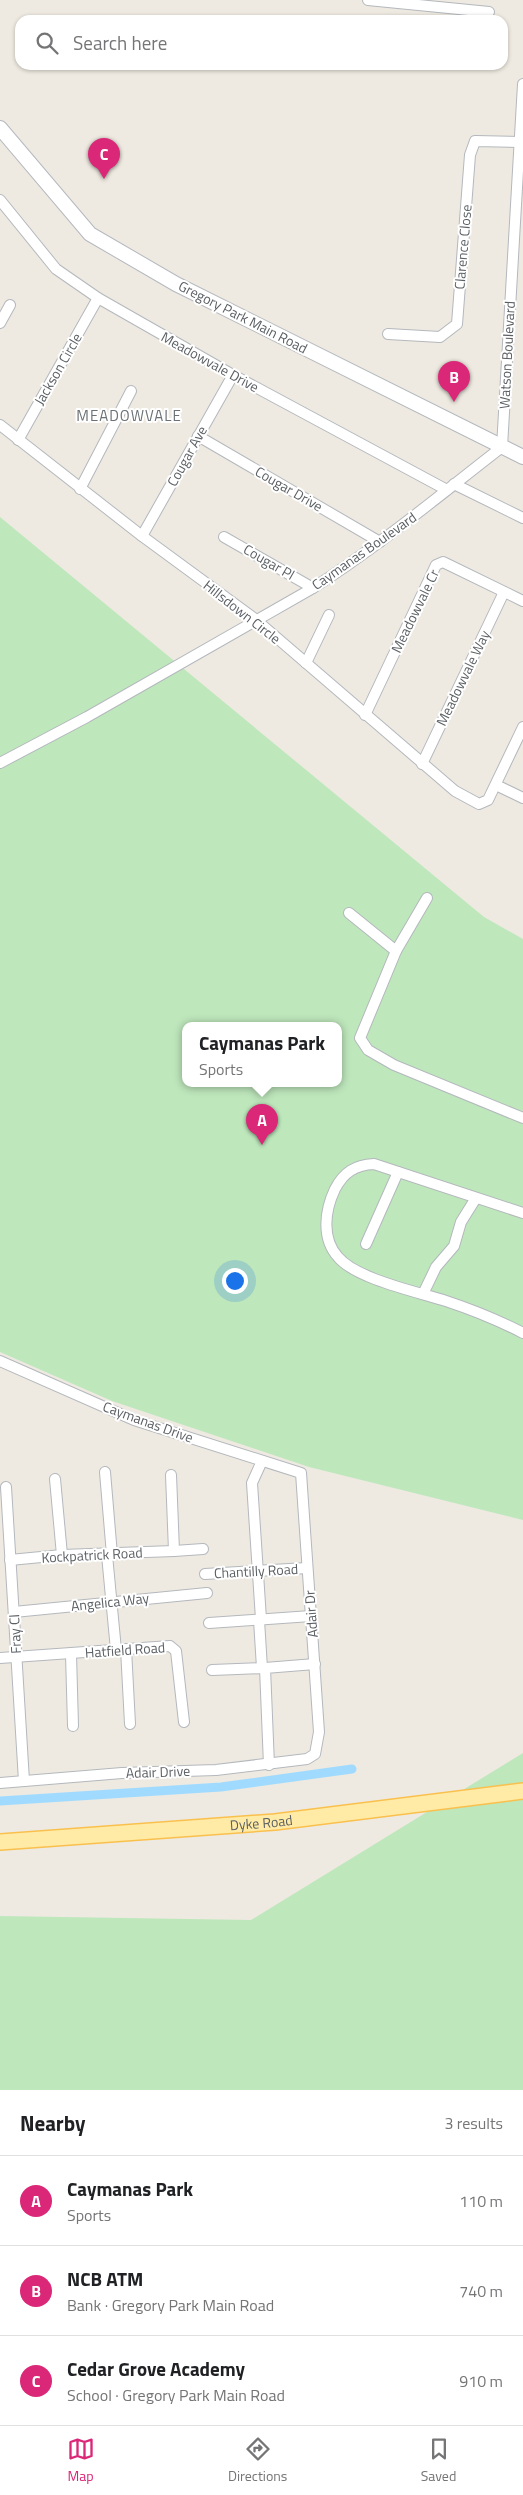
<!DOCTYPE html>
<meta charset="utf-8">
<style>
body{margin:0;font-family:"Titillium Web",sans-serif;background:#f6f6f6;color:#202124}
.you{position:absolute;left:234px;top:1280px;width:18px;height:18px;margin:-12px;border:4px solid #fff;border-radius:50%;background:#1a73e8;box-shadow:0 0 0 8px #1a73e833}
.badge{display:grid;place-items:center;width:32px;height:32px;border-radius:50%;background:#db2777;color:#fff;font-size:16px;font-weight:700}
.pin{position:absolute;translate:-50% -41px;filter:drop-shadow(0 1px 2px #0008)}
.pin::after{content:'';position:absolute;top:26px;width:18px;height:15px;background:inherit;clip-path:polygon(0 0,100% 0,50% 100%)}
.popup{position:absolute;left:182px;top:1022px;width:160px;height:65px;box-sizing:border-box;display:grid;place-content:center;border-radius:10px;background:#fff;filter:drop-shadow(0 1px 4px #0005);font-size:16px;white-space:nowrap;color:#757577}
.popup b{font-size:19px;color:#202124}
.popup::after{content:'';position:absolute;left:50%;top:100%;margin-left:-10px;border:10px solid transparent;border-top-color:#fff}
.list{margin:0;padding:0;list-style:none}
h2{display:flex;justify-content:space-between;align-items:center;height:65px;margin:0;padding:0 20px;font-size:21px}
h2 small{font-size:16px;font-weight:400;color:#757577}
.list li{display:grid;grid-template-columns:32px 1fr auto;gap:15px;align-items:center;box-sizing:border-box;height:90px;padding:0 20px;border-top:1px solid #e0e0e0}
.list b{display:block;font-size:19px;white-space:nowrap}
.list p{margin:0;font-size:16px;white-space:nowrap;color:#757577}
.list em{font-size:16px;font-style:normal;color:#757577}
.icon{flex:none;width:28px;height:28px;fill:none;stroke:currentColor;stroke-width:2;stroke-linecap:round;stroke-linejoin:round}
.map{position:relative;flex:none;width:523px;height:2090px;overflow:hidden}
.search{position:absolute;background:#fff;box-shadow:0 1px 4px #0004;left:15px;right:15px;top:15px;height:55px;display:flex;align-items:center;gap:12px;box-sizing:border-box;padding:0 18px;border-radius:15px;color:#757577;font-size:19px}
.sheet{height:335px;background:#fff}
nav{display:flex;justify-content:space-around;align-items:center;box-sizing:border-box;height:70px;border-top:1px solid #e0e0e0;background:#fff;font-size:14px;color:#757577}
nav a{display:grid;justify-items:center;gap:2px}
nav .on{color:#db2777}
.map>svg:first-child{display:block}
.green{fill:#bee7bc;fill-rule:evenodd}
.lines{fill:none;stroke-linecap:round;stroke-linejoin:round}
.canal{stroke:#a0dbff;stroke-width:9}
.street-casing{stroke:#b4b8bd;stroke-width:12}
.secondary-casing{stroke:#b5b9bf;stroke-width:16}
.primary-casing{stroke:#fac04e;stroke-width:18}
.street{stroke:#fff;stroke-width:10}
.secondary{stroke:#fff;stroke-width:14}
.primary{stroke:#ffeba5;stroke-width:15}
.labels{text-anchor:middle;stroke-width:4;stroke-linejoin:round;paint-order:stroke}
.street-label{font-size:14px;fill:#5a5f63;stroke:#fff}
.neighbourhood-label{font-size:15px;letter-spacing:1px;fill:#6b7175;stroke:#fff}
</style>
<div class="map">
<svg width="523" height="2090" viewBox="0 0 523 2090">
<rect width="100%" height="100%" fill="#eeeae1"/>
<!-- green -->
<g class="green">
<path d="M 0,517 L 484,917 L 523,939 L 523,1520 L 309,1467 L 112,1401 L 0,1352 ZM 186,1026 L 338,1026 L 338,1084 L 186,1084 Z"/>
<path d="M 523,1753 L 523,2090 L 0,2090 L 0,1916 L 251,1920 Z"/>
</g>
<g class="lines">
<!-- canal -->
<path class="canal" d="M 0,1801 L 221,1787 L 352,1769"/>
<defs>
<g id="street">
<path d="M 368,0 L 489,12"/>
<path d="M 0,200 L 56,269 L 98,298 L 233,375 L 447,490"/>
<path d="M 0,323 L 10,305"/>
<path d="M 388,334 L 440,337 L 457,324 L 470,155 L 475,141 L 523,142"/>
<path d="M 0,425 L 142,536 L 255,619 L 455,791 L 479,804 L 488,800 L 523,727"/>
<path d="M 198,436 L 380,542"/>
<path d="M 18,440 L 98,298"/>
<path d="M 454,484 L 523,518"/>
<path d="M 80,489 L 131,391"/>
<path d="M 142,536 L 233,375"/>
<path d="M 224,537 L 313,588"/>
<path d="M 306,663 L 329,615"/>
<path d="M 365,715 L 436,565 L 443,562 L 523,601"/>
<path d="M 0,763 L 87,717 L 313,588 C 379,546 440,495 502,447 L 523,84"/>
<path d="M 422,764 L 504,592"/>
<path d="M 496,785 L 523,798"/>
<path d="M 349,913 L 396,951 L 360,1038 L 368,1050 L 394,1065 L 523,1118"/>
<path d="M 396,951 L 427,898"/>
<path d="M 523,1213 L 374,1164 C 355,1165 344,1172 335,1189 C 325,1210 321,1238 338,1257 C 356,1279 418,1292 446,1301 C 473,1310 498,1320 523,1333"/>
<path d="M 366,1244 L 398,1172"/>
<path d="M 423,1294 L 436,1267 L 454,1246 L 461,1222 L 476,1198"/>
<path d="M 0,1361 L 134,1420 L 301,1473 L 319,1732 L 315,1754 L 307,1759 L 216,1770 L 122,1773 L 0,1783"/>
<path d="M 105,1472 L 112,1555"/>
<path d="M 55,1479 L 62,1555"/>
<path d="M 6,1487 L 24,1781"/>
<path d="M 174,1551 L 203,1549"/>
<path d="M 107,1555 L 116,1650"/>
<path d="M 10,1560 L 62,1555 L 174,1551 L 171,1475"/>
<path d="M 205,1574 L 307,1568"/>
<path d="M 14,1612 L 207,1593"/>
<path d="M 261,1619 L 252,1483 L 262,1461"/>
<path d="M 259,1620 L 262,1668"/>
<path d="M 209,1623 L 311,1616"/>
<path d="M 126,1649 L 130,1724"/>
<path d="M 71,1654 L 73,1726"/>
<path d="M 0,1658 L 170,1646 L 176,1651 L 184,1722"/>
<path d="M 212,1670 L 265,1668"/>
<path d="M 269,1765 L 265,1668 L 315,1664"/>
</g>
<path id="secondary" d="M 0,128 L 90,234 L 176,284 L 523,457"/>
<g id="primary">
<path id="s1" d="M 0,1842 L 275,1822 L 523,1791"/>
</g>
</defs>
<!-- street casing -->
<use href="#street" class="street-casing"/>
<!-- secondary casing -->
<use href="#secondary" class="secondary-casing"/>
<!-- primary casing -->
<use href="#primary" class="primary-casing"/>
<!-- street -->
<use href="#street" class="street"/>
<!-- secondary -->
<use href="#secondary" class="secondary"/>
<!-- primary -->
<use href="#primary" class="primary"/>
</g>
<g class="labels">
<!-- street labels -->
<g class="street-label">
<text transform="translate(463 247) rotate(-85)" y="5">Clarence Close</text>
<text transform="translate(243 317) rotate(27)" y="5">Gregory Park Main Road</text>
<text transform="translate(507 355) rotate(-87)" y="5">Watson Boulevard</text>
<text transform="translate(210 362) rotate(29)" y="5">Meadowvale Drive</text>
<text transform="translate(58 369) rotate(-60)" y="5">Jackson Circle</text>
<text transform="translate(187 456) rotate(-61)" y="5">Cougar Ave</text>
<text transform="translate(289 489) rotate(30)" y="5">Cougar Drive</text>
<text transform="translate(364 551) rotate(-35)" y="5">Caymanas Boulevard</text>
<text transform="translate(269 562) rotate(30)" y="5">Cougar Pl</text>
<text transform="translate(415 611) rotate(-64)" y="5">Meadowvale Cr</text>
<text transform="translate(242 612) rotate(38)" y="5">Hillsdown Circle</text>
<text transform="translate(463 678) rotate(-64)" y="5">Meadowvale Way</text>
<text transform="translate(148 1422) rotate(20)" y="5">Caymanas Drive</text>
<text transform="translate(92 1555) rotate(-3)" y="5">Kockpatrick Road</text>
<text transform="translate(256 1571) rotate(-3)" y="5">Chantilly Road</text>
<text transform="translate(110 1602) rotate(-6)" y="5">Angelica Way</text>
<text transform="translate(311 1614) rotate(-94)" y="5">Adair Dr</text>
<text transform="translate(15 1634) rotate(-93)" y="5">Fray Cl</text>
<text transform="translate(125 1650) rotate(-4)" y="5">Hatfield Road</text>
<text transform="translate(158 1772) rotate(-2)" y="5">Adair Drive</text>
<text dy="5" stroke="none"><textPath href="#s1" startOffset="262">Dyke Road</textPath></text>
</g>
<!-- neighbourhood labels -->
<g class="neighbourhood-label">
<text x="129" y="421">MEADOWVALE</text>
</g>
</g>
</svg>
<div class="you"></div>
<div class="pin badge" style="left:262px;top:1145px">A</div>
<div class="popup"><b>Caymanas Park</b>Sports</div>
<div class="pin badge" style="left:454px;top:402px">B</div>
<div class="pin badge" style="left:104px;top:179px">C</div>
<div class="search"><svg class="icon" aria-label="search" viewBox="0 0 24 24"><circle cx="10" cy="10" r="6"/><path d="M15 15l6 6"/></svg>Search here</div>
</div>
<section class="sheet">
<h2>Nearby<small>3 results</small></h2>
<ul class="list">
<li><span class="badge">A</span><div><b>Caymanas Park</b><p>Sports</p></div><em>110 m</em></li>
<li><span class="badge">B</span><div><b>NCB ATM</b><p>Bank · Gregory Park Main Road</p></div><em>740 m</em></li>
<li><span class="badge">C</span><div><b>Cedar Grove Academy</b><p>School · Gregory Park Main Road</p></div><em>910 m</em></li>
</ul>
</section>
<nav>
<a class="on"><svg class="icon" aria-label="map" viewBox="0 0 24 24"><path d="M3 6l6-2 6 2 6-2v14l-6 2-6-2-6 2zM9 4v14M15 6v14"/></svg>Map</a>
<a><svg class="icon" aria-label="directions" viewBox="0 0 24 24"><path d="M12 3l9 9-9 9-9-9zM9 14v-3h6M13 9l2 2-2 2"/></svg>Directions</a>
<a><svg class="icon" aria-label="saved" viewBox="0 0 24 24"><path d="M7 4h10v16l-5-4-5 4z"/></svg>Saved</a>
</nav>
